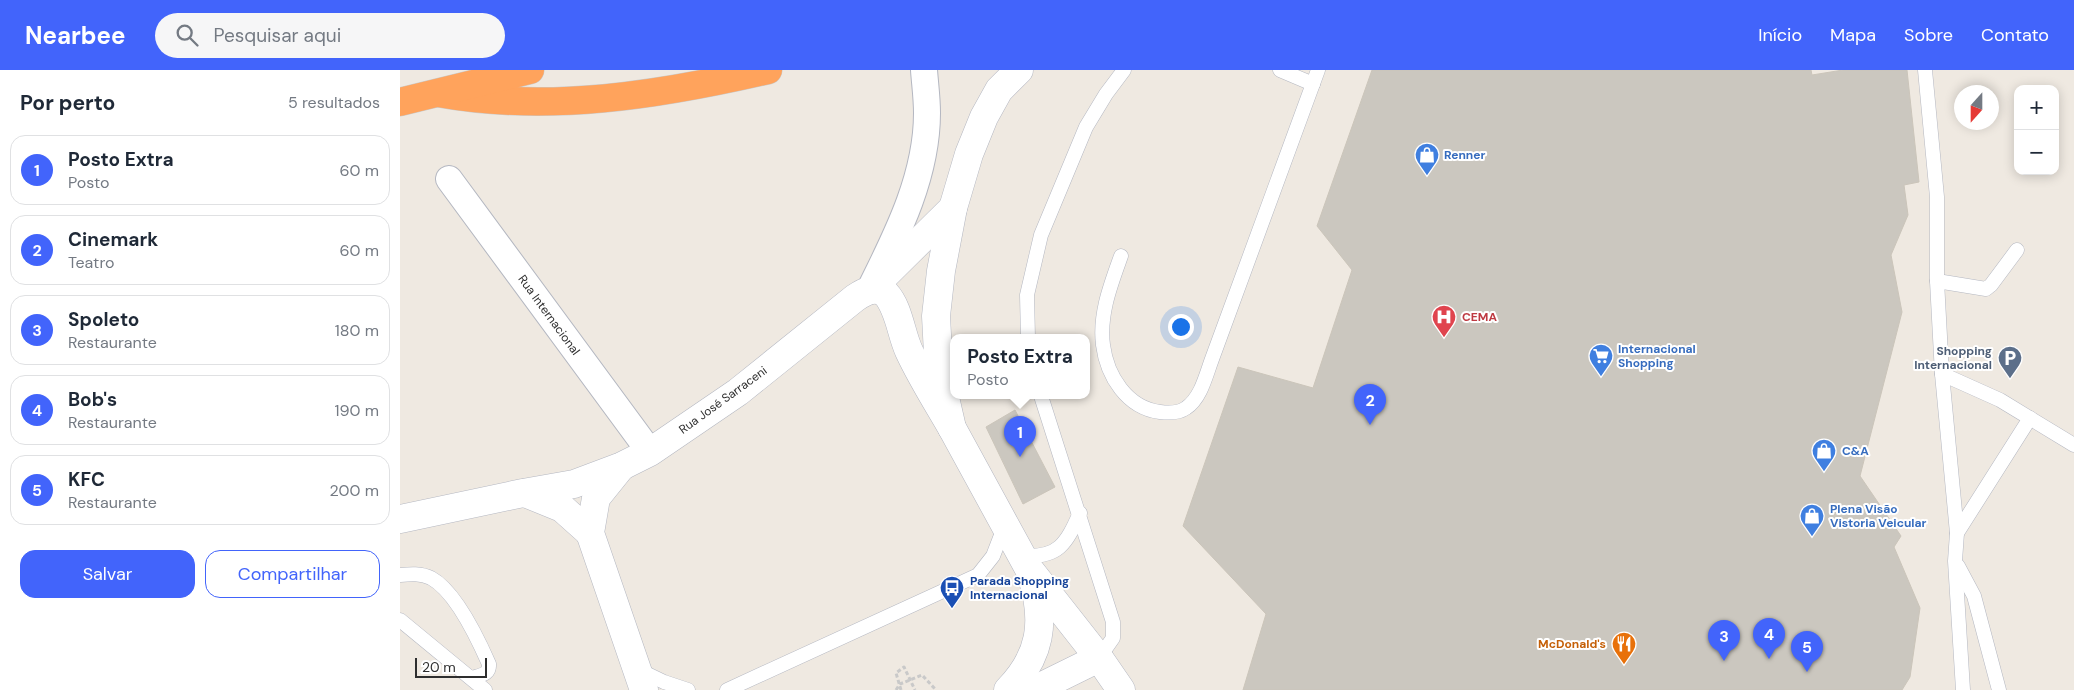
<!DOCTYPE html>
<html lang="pt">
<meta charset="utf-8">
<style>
body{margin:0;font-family:"DM Sans",sans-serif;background:#f6f6f7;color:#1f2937}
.controls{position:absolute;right:15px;top:15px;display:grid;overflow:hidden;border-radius:10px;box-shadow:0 2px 12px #0003}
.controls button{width:45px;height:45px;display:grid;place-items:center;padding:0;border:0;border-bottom:1px solid #e0e1e3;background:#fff;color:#1f2937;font:25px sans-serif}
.compass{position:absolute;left:1554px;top:15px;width:45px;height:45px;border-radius:50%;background:#fff;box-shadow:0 2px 12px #0003;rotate:201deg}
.scale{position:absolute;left:15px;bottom:12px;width:72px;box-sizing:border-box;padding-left:5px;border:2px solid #2e2e2e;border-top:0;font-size:14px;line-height:18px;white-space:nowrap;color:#2e2e2e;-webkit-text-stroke:4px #fff;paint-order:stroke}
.you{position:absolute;left:780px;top:256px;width:18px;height:18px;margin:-12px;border:4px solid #fff;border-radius:50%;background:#1a73e8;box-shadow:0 0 0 8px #1a73e833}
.badge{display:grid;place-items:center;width:32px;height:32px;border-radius:50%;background:#4264fb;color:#fff;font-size:16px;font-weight:700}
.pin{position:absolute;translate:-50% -41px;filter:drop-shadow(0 1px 2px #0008)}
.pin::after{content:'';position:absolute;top:26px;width:18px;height:15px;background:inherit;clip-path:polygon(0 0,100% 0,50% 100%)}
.popup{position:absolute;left:550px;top:264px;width:140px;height:65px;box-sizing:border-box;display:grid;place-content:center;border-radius:10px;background:#fff;filter:drop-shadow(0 1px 4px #0005);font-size:16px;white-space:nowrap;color:#747a83}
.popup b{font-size:19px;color:#1f2937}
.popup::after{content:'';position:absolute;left:50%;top:100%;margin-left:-10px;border:10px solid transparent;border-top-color:#fff}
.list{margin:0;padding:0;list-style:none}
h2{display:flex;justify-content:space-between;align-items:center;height:65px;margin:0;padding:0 20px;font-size:21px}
h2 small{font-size:16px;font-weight:400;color:#747a83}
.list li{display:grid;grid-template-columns:32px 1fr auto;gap:15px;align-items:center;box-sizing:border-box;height:70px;margin:0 10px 10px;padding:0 10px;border:1px solid #e0e1e3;border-radius:15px}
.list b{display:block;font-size:19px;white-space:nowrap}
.list p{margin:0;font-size:16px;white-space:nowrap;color:#747a83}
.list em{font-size:16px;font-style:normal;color:#747a83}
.actions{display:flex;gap:10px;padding:15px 20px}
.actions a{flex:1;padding:11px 0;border:1px solid #4264fb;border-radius:15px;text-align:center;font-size:18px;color:#4264fb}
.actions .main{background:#4264fb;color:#fff}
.icon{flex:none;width:28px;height:28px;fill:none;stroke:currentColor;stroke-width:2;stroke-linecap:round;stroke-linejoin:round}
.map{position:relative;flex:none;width:1674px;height:620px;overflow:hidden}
header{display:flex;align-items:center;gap:30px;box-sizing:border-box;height:70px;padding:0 25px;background:#4264fb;color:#fff}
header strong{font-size:24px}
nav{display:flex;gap:28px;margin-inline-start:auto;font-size:18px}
.search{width:350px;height:45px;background:#f6f6f7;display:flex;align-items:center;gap:12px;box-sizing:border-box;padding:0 18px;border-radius:28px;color:#747a83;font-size:19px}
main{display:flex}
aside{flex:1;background:#fff}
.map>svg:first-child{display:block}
.building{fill:#cbc7bf;stroke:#cbc5ba}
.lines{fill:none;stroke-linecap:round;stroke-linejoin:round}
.lane-casing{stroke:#b4b7c1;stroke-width:15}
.street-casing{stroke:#b4b7c1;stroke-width:28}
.secondary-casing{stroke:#b4b7c1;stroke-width:29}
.highway-casing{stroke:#c9c9c9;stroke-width:29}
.path{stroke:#c9c9c9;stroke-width:3;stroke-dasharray:4 2.5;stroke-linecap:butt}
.lane{stroke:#fff;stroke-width:14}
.street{stroke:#fff;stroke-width:26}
.secondary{stroke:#fff;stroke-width:28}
.highway{stroke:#ffa35c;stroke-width:28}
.labels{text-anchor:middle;stroke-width:4;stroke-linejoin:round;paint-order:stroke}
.shop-label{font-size:12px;font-weight:bold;fill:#366cbe;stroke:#fff;text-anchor:start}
.street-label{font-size:12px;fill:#2e2e2e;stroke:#fff}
.health-label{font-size:12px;font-weight:bold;fill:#be3a42;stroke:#fff;text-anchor:start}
.service-label{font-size:12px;font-weight:bold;fill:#4e5e75;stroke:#fff;text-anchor:end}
.transit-label{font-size:12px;font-weight:bold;fill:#164399;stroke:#fff;text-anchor:start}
.food-label{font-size:12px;font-weight:bold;fill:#c56008;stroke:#fff;text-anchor:end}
</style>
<header>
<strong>Nearbee</strong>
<div class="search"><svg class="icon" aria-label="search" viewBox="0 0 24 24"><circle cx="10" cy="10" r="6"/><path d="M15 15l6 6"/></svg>Pesquisar aqui</div>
<nav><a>Início</a><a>Mapa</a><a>Sobre</a><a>Contato</a></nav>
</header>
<main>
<aside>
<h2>Por perto<small>5 resultados</small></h2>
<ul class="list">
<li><span class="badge">1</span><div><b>Posto Extra</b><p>Posto</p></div><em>60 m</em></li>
<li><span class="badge">2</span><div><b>Cinemark</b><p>Teatro</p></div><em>60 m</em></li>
<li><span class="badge">3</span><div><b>Spoleto</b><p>Restaurante</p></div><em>180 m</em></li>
<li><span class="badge">4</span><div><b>Bob's</b><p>Restaurante</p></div><em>190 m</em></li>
<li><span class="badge">5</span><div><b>KFC</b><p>Restaurante</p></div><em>200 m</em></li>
</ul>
<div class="actions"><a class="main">Salvar</a><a>Compartilhar</a></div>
</aside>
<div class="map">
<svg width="1674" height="620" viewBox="0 0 1674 620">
<rect width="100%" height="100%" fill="#efe9e1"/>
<!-- building -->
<g class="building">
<path d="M 972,0 L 1411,0 L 1412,5 L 1443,0 L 1507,0 L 1519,112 L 1504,115 L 1508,145 L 1491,185 L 1502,242 L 1460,406 L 1501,466 L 1494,477 L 1520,538 L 1510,607 L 1502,620 L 843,620 L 866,544 L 783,456 L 838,297 L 913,318 L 952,200 L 917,156 Z"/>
<path d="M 615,340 L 655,417 L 623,434 L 586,357 Z"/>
</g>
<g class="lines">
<defs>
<g id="lane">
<path d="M 880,0 L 913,14"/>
<path d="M 1525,0 L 1537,127 L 1537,211 L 1542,304 L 1557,463 L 1555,491 L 1563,620"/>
<path d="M 721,186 C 711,214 699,244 703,275 C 707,306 727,338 760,342 C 768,343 779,343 786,338 C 801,328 806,305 812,289 L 918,0"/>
<path d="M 1537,211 L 1586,219 L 1591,215 L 1617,180"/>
<path d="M 628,268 L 627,225 L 641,165 L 686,57 L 706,24 L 724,0"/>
<path d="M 1542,304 L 1600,330 L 1674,375"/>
<path d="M 641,326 L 713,552 L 713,568 L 699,588"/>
<path d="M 1557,463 L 1630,348"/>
<path d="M 622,486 C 659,488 666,474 680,443"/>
<path d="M 1558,496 L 1574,526 L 1599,620"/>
<path d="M 0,505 C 10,504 21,503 31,508 C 55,521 78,569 89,594 C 90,605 80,605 72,608"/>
<path d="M 0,550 L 85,620"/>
<path d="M 239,600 L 264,612 L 288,620"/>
<path d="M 327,620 L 578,505 L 593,486 L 605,455"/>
</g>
<g id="street">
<path d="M 49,109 L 250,382"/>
<path d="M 472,215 C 499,161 527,104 527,43 C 527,28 525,14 524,0"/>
</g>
<g id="secondary">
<path d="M 619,0 L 599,20 L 584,47 L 569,84 L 553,138 L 541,201 L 536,246 L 538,284 L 544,323 L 552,358 L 629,499 L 699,588 L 721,620"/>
<path d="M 470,220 L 553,138"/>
<path d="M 221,397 L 196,428 L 190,463 L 244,620"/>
<path d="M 125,423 L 162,438 L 190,463"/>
<path d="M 0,449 L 123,423 L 174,414 L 222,396 L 250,382 L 338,322 L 455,228 C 464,222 476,215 486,224 C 499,238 501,264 509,281 C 521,307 537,332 552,358"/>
<path d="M 608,620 C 641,586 646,552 632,507"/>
<path d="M 634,620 L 699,588"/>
</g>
<g id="highway">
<path d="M 38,23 C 148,43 260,25 368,0"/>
<path d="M 0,32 L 130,0"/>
</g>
</defs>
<!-- lane casing -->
<use href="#lane" class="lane-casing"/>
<!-- street casing -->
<use href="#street" class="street-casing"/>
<!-- secondary casing -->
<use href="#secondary" class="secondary-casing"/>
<!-- highway casing -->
<use href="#highway" class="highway-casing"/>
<!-- path -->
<g class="path">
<path d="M 496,620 L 500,614 L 522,605 L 536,620"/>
<path d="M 501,620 L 496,603 L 504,597 L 515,620"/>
</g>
<!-- lane -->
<use href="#lane" class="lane"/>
<!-- street -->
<use href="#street" class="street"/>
<!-- secondary -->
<use href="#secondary" class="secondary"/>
<!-- highway -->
<use href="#highway" class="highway"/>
</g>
<!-- icons -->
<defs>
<symbol id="shop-pin" viewBox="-11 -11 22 30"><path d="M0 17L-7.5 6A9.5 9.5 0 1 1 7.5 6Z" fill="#3f7fe0" stroke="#fff"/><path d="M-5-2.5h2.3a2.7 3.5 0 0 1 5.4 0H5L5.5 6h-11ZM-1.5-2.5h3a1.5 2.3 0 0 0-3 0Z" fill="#fff"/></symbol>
<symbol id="hospital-pin" viewBox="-11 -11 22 30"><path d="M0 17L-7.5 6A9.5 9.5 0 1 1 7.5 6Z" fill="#e0444e" stroke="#fff"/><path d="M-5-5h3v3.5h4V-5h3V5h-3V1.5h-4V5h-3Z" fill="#fff"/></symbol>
<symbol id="supermarket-pin" viewBox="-11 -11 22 30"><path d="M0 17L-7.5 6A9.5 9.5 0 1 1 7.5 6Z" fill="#3f7fe0" stroke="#fff"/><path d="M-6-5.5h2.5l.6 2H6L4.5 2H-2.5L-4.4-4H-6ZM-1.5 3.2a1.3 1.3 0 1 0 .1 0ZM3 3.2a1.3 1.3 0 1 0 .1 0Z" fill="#fff"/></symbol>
<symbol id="parking-pin" viewBox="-11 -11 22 30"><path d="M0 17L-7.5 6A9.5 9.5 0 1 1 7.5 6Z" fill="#5c6f8a" stroke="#fff"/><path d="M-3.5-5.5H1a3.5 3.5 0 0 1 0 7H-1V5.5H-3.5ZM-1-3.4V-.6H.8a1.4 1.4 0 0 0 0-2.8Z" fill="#fff"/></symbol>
<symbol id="bus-pin" viewBox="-11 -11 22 30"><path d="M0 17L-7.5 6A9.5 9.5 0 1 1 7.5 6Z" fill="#1a4fb4" stroke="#fff"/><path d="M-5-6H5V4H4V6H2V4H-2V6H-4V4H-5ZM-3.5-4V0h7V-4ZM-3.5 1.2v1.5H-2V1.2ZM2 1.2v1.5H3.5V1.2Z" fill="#fff"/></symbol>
<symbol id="restaurant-pin" viewBox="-11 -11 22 30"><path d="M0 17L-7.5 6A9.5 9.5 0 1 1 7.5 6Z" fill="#e8710a" stroke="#fff"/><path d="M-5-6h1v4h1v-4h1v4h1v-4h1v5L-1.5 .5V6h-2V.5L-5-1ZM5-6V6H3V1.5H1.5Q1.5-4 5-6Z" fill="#fff"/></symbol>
</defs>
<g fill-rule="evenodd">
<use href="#shop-pin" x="1013" y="71" width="28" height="38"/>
<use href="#hospital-pin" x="1030" y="233" width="28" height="38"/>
<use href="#supermarket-pin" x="1187" y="272" width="28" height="38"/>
<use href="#parking-pin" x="1596" y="274" width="28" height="38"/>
<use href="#shop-pin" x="1410" y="367" width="28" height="38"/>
<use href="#shop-pin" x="1398" y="432" width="28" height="38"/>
<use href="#bus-pin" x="538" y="504" width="28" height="38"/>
<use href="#restaurant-pin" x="1210" y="560" width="28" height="38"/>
</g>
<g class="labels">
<!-- shop labels -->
<g class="shop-label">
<text x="1044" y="89">Renner</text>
<text x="1218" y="283">Internacional<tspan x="1218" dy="14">Shopping</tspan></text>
<text x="1442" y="385">C&amp;A</text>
<text x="1430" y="443">Plena Visão<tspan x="1430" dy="14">Vistoria Veicular</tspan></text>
</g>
<!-- street labels -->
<g class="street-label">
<text transform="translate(149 245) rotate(54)" y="4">Rua Internacional</text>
<text transform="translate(323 330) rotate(-36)" y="4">Rua José Sarraceni</text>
</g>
<!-- health labels -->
<g class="health-label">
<text x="1062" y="251">CEMA</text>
</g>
<!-- service labels -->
<g class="service-label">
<text x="1592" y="285">Shopping<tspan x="1592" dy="14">Internacional</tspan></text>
</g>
<!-- transit labels -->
<g class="transit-label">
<text x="570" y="515">Parada Shopping<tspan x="570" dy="14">Internacional</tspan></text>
</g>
<!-- food labels -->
<g class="food-label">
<text x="1206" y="578">McDonald's</text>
</g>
</g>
</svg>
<div class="controls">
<button>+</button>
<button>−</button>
</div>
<svg class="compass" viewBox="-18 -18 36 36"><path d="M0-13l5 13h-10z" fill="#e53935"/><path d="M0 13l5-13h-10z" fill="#747a83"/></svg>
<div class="scale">20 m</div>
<div class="you"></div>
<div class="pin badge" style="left:620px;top:387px">1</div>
<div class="popup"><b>Posto Extra</b>Posto</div>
<div class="pin badge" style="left:970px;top:355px">2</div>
<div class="pin badge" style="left:1324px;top:591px">3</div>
<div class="pin badge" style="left:1369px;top:589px">4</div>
<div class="pin badge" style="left:1407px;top:602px">5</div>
</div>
</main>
